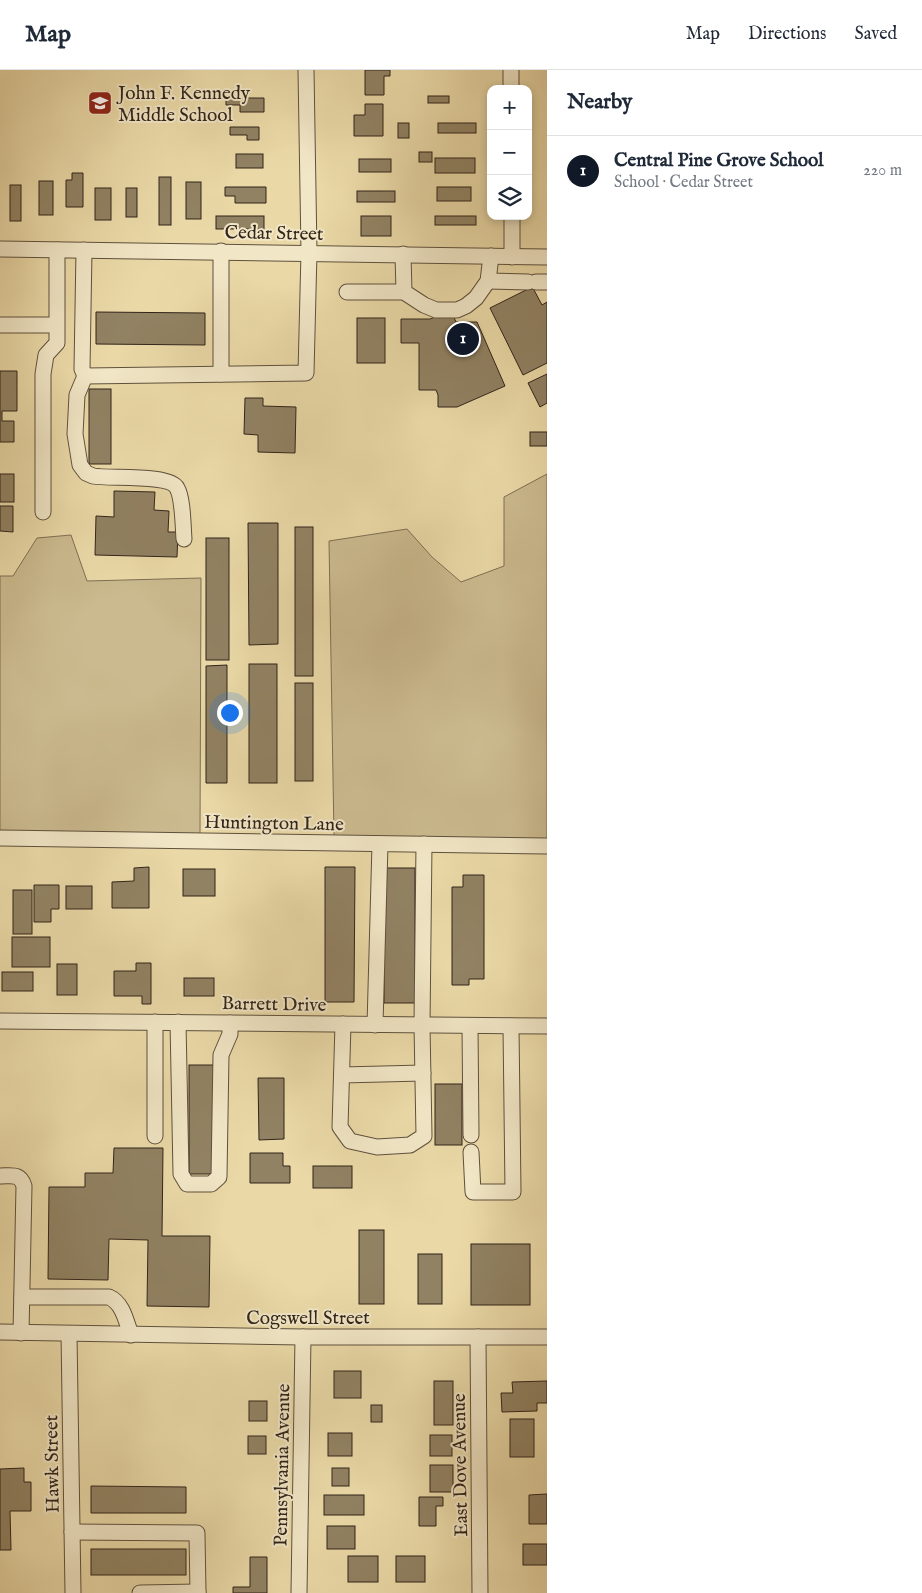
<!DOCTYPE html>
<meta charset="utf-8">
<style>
body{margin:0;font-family:"IM FELL English",serif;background:#f2f2f3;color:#1f2937}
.controls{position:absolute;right:15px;top:15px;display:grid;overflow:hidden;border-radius:10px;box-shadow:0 2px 8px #0003}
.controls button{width:45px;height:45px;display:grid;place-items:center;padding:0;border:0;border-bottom:1px solid #e0e1e3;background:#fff;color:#1f2937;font:25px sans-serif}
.you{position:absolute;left:229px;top:642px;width:18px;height:18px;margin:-12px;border:4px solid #fff;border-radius:50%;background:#1a73e8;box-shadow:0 0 0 8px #1a73e833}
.badge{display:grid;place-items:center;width:32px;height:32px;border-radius:50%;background:#111827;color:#fff;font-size:16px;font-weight:700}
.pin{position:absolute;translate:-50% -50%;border:2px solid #fff;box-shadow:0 1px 5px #0006}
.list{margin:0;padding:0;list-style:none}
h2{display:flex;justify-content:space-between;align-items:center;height:65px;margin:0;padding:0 20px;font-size:21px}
h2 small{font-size:16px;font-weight:400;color:#747a83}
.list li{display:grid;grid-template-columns:32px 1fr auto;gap:15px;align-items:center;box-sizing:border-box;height:70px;padding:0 20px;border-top:1px solid #e0e1e3}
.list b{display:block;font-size:19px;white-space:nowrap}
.list p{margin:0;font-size:16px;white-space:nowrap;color:#747a83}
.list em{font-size:16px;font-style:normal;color:#747a83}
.icon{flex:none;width:28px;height:28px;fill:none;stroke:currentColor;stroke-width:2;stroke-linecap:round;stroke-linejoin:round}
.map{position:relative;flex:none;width:547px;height:1523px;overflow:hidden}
header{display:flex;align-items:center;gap:30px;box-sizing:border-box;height:70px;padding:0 25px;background:#fff;border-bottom:1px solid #e0e1e3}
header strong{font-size:24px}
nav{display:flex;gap:28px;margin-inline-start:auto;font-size:18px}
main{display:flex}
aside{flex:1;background:#fff}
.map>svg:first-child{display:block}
.green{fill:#cbba8f;stroke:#7e6f54}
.building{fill:#918263;stroke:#31241a}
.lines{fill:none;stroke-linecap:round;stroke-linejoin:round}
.minor-casing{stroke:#5f513d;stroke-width:17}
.minor{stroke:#f1e6c6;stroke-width:15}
.labels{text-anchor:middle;stroke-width:4;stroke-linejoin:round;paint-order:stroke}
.poi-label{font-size:19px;fill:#31241a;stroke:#f1e6c6;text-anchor:start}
.street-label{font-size:19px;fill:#31241a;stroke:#f1e6c6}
</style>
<header>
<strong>Map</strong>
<nav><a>Map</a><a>Directions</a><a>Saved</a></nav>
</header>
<main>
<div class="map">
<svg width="547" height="1523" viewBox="0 0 547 1523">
<rect width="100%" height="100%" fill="#ead9a7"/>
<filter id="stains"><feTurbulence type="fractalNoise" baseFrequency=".004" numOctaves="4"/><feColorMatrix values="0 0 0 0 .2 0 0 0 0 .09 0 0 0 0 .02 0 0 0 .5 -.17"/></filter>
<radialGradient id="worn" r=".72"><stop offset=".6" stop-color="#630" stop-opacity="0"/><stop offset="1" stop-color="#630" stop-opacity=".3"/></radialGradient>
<!-- green -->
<g class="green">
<path d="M 547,404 L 547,770 L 334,766 L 329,471 L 407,459 L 432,487 L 461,512 L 504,496 L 504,427 Z"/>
<path d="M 71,465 L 87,511 L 201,508 L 200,764 L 0,761 L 0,506 L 13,506 L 37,468 Z"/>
</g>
<!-- building -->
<g class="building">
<path d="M 365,0 L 390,0 L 390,6 L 384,6 L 384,25 L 365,25 Z"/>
<rect x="428" y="26" width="21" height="7"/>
<path d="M 226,28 L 264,28 L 264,42 L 240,42 L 240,35 L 226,35 Z"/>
<path d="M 365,34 L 383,34 L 383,66 L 354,66 L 354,45 L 365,45 Z"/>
<rect x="398" y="53" width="11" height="15"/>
<rect x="438" y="53" width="38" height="10"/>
<path d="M 230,57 L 259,57 L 259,70 L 247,70 L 247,65 L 230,65 Z"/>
<rect x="419" y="82" width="13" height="10"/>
<rect x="236" y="84" width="27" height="14"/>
<rect x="435" y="88" width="40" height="15"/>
<rect x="359" y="89" width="32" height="13"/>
<path d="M 72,103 L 83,103 L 83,137 L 66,137 L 66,110 L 72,110 Z"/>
<rect x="159" y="107" width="12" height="48"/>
<rect x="39" y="111" width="14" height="34"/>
<rect x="186" y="112" width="15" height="37"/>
<rect x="10" y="115" width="11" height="36"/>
<path d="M 225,117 L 266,117 L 266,133 L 235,133 L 235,126 L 225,126 Z"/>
<rect x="437" y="117" width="34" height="14"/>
<rect x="95" y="118" width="16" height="32"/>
<rect x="126" y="118" width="11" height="29"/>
<rect x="357" y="121" width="38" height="11"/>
<rect x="216" y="146" width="48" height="13"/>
<rect x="361" y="146" width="30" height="20"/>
<rect x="435" y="146" width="41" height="9"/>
<path d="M 528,208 L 534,215 L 534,220 L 542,235 L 547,232 L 547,293 L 523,305 L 490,238 L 528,219 Z"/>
<path d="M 96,242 L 205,243 L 205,275 L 96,274 Z"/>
<path d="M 440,245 L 453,245 L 456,252 L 477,252 L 505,316 L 457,337 L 438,337 L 438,325 L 436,320 L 419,320 L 419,273 L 401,273 L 401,249 L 430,249 Z"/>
<rect x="357" y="248" width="28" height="45"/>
<path d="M 0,301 L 17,301 L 17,341 L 2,341 L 2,351 L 14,351 L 14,372 L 0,372 Z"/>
<path d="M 547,304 L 547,333 L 540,337 L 528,313 Z"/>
<rect x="89" y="319" width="22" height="75"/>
<path d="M 245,328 L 263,328 L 263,336 L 296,337 L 295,383 L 258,382 L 258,365 L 244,364 Z"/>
<rect x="530" y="362" width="17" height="14"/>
<rect x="0" y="404" width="14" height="28"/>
<path d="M 114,421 L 155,422 L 154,440 L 169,441 L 168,462 L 178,462 L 177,487 L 95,485 L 96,446 L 114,447 Z"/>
<path d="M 0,436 L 13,436 L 13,462 L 0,461 Z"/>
<path d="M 248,453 L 278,453 L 278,574 L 249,575 Z"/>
<rect x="295" y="457" width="18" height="149"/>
<rect x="206" y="468" width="23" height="122"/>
<rect x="249" y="594" width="28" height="119"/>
<path d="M 227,595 L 227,713 L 206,713 L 206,596 Z"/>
<rect x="295" y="613" width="18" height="98"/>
<path d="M 149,797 L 149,838 L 112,838 L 112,812 L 134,811 L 134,798 Z"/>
<path d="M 325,797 L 355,797 L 354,932 L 325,932 Z"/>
<rect x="384" y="798" width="31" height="135"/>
<rect x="183" y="799" width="32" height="27"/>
<path d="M 463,805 L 484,805 L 484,909 L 469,909 L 469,915 L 452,915 L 452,817 L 463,817 Z"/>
<path d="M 34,815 L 59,815 L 59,839 L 51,839 L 51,852 L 34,852 Z"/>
<rect x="66" y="816" width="26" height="23"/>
<rect x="13" y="820" width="19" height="44"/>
<rect x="12" y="867" width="38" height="30"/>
<path d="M 136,893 L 151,893 L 151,934 L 142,934 L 142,926 L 114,926 L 114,901 L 136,901 Z"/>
<rect x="57" y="894" width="20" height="31"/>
<rect x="2" y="902" width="31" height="19"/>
<rect x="184" y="908" width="30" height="18"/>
<rect x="189" y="995" width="25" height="109"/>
<path d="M 258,1008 L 284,1008 L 284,1069 L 259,1070 Z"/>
<rect x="435" y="1014" width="27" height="61"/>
<path d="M 114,1078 L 163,1078 L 162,1166 L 210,1166 L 209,1237 L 147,1236 L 148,1170 L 109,1169 L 108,1210 L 48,1209 L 49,1117 L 85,1117 L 85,1103 L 113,1103 Z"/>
<path d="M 250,1083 L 283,1083 L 283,1096 L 290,1096 L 290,1113 L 250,1113 Z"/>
<rect x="313" y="1096" width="39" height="22"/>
<rect x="359" y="1160" width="25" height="74"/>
<rect x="471" y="1174" width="59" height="61"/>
<rect x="418" y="1184" width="24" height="50"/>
<rect x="334" y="1301" width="27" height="27"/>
<rect x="434" y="1311" width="19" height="44"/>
<path d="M 547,1311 L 547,1333 L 537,1333 L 537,1341 L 502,1342 L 501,1323 L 513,1323 L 512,1312 Z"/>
<rect x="249" y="1331" width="18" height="20"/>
<rect x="371" y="1335" width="11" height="17"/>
<rect x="510" y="1349" width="24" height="38"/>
<rect x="328" y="1363" width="24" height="23"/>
<rect x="430" y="1365" width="22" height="21"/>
<rect x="248" y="1366" width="18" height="18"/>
<rect x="430" y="1395" width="23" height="27"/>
<path d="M 24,1398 L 24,1412 L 31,1412 L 31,1441 L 10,1441 L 11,1480 L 0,1480 L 0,1399 Z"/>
<rect x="332" y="1398" width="17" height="18"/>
<path d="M 91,1416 L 186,1417 L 186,1443 L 91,1443 Z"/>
<path d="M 547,1424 L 547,1454 L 529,1454 L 529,1425 Z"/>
<rect x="324" y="1425" width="40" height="20"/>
<path d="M 419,1427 L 443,1427 L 443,1436 L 436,1436 L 436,1456 L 419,1456 Z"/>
<rect x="327" y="1456" width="28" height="23"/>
<rect x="523" y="1474" width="24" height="21"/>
<rect x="91" y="1479" width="95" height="26"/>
<rect x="348" y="1486" width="30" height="26"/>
<rect x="396" y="1486" width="29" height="26"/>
<path d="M 250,1487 L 267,1487 L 267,1523 L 233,1523 L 233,1517 L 250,1517 Z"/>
</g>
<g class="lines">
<defs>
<g id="minor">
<path d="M 511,0 L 511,19"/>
<path d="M 512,146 L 512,187"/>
<path d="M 0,179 L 547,187"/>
<path d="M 84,180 L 82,299 L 85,306 L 306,303 L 309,182 L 306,0"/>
<path d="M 221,181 L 221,304"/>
<path d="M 403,184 L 404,222"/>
<path d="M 488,211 L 528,212"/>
<path d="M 536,212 L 547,212"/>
<path d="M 347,222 L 404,222 L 424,235 L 436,240 L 457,240 L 466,236 L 476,228 L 488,211 L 491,186"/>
<path d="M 0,255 L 56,255"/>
<path d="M 85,306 L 77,325 L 75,364 L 80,395 L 86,403 L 93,406 C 110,409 170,404 177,418 C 183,428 183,457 184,469"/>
<path d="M 43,442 L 43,304 L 46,285 L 57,273 L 57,180"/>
<path d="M 0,768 L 547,776"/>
<path d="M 0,951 L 547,956"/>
<path d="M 178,952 L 181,1104 L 187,1114 L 211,1114 L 219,1107 L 221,985 L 230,964 L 230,953"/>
<path d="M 343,954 L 340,1057 L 350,1071 L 377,1077 L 410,1075 L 424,1066 L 422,955 L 424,774"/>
<path d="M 375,955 L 380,774"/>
<path d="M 470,956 L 471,1065"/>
<path d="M 342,1005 L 423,1003"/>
<path d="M 155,1066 L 155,952"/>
<path d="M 471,1082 L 473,1122 L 513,1122 L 511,956"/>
<path d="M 0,1106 C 12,1106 20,1103 24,1116 L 21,1263"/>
<path d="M 22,1227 L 109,1227 C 123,1233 126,1251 131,1265"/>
<path d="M 0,1262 L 303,1267 L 547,1267"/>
<path d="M 69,1264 L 73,1523"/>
<path d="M 478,1267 L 480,1523"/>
<path d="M 72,1462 L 197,1463 L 198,1523"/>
<path d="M 140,1523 L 198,1522"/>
<path d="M 299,1523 L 303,1267"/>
</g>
</defs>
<!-- minor casing -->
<use href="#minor" class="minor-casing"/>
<!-- minor -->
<use href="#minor" class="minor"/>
</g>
<!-- icons -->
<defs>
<symbol id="school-square" viewBox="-11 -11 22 22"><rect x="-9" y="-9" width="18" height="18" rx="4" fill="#8f2418" stroke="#f1e6c6"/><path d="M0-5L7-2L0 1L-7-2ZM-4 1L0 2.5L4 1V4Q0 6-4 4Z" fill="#fff"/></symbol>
</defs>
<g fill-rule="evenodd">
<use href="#school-square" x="86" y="19" width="28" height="28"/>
</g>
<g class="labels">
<!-- poi labels -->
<g class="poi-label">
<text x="118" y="29">John F. Kennedy<tspan x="118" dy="22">Middle School</tspan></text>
</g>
<!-- street labels -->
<g class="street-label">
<text transform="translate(274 162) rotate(1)" y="7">Cedar Street</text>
<text transform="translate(274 752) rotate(1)" y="7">Huntington Lane</text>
<text transform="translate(274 933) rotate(1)" y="7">Barrett Drive</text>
<text x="308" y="1254">Cogswell Street</text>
<text transform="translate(51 1394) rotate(-91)" y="7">Hawk Street</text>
<text transform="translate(281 1395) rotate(-89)" y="7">Pennsylvania Avenue</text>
<text transform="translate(459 1395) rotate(-91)" y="7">East Dove Avenue</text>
</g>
</g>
<rect width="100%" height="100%" filter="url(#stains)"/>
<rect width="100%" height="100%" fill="url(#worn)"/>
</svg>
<div class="controls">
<button>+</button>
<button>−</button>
<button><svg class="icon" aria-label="layers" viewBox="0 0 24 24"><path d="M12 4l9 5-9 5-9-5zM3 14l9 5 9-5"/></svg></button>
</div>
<div class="you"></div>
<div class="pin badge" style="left:463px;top:269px">1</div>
</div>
<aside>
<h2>Nearby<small></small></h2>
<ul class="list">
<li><span class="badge">1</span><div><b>Central Pine Grove School</b><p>School · Cedar Street</p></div><em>220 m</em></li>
</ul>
</aside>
</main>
